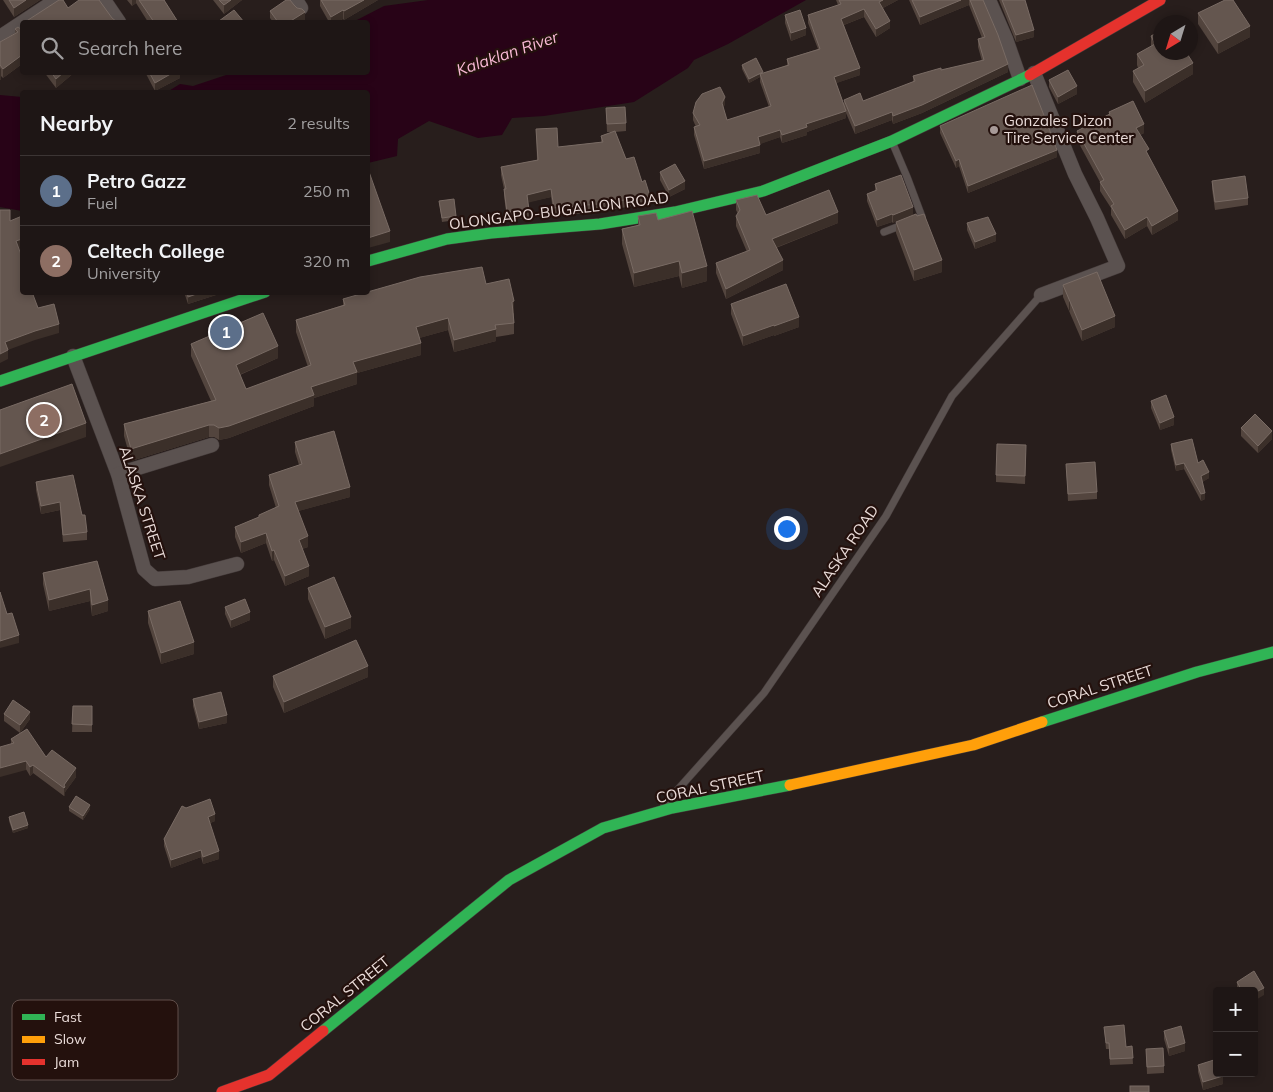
<!DOCTYPE html>
<meta charset="utf-8">
<style>
body{margin:0;font-family:Mulish,sans-serif;background:#2b2322;color:#f1f3f6}
.controls{position:absolute;right:15px;bottom:15px;display:grid;overflow:hidden;border-radius:5px;box-shadow:0 2px 8px #0003}
.controls button{width:45px;height:45px;display:grid;place-items:center;padding:0;border:0;border-bottom:1px solid #3c3534;background:#1e1615;color:#f1f3f6;font:25px sans-serif}
.compass{position:absolute;left:1153px;top:15px;width:45px;height:45px;border-radius:50%;background:#1e1615;box-shadow:0 2px 8px #0003;rotate:218deg}
.you{position:absolute;left:786px;top:528px;width:18px;height:18px;margin:-12px;border:4px solid #fff;border-radius:50%;background:#1a73e8;box-shadow:0 0 0 8px #1a73e833}
.badge{display:grid;place-items:center;width:32px;height:32px;border-radius:50%;background:#0b8043;color:#fff;font-size:16px;font-weight:700}
.pin{position:absolute;translate:-50% -50%;border:2px solid #fff;box-shadow:0 1px 5px #0006}
.list{margin:0;padding:0;list-style:none}
h2{display:flex;justify-content:space-between;align-items:center;height:65px;margin:0;padding:0 20px;font-size:21px}
h2 small{font-size:16px;font-weight:400;color:#a19fa0}
.list li{display:grid;grid-template-columns:32px 1fr auto;gap:15px;align-items:center;box-sizing:border-box;height:70px;padding:0 20px;border-top:1px solid #3c3534}
.list b{display:block;font-size:19px;white-space:nowrap}
.list p{margin:0;font-size:16px;white-space:nowrap;color:#a19fa0}
.list em{font-size:16px;font-style:normal;color:#a19fa0}
.icon{flex:none;width:28px;height:28px;fill:none;stroke:currentColor;stroke-width:2;stroke-linecap:round;stroke-linejoin:round}
.map{position:relative;flex:none;width:1273px;height:1092px;overflow:hidden}
.search{position:absolute;background:#1e1615;box-shadow:0 2px 8px #0003;left:20px;top:20px;width:350px;height:55px;display:flex;align-items:center;gap:12px;box-sizing:border-box;padding:0 18px;border-radius:5px;color:#a19fa0;font-size:19px}
.panel{position:absolute;background:#1e1615;box-shadow:0 2px 8px #0003;left:20px;top:90px;width:350px;height:205px;border-radius:5px}
.map>svg:first-child{display:block}
.water{fill:#280317}
.lines{fill:none;stroke-linecap:round;stroke-linejoin:round}
.lane-casing{stroke:#443b3a;stroke-width:8}
.street-casing{stroke:#443b3a;stroke-width:15}
.fast-casing{stroke:#443b3a;stroke-width:12}
.slow-casing{stroke:#443b3a;stroke-width:12}
.jam-casing{stroke:#443b3a;stroke-width:12}
.lane{stroke:#5b5250;stroke-width:7}
.street{stroke:#5b5250;stroke-width:14}
.fast{stroke:#30b455;stroke-width:11}
.slow{stroke:#ff9f0a;stroke-width:11}
.jam{stroke:#e5322d;stroke-width:11}
.wall{fill:#53453e}
.shaded-wall{fill:#3b2f29}
.building{fill:#64564f;stroke:#796b64}
.poi-dot{fill:#a79a98;stroke:#24110d;stroke-width:2}
.labels{text-anchor:middle;stroke-width:4.5;stroke-linejoin:round;paint-order:stroke}
.poi-label{font-size:15px;fill:#ebddda;stroke:#24110d;text-anchor:start}
.street-label{font-size:15px;fill:#ebddda;stroke:#24110d}
.water-label{font-size:16px;font-style:italic;fill:#f9bad6;stroke:#24110d}
.key{fill:#24110d;stroke:#604e4a;stroke-width:1}
.key-label{font-size:14px;fill:#ebddda}
</style>
<div class="map">
<svg width="1273" height="1092" viewBox="0 0 1273 1092">
<rect width="100%" height="100%" fill="#281e1c"/>
<!-- water -->
<g class="water">
<path d="M 428,0 L 806,0 L 728,44 L 694,60 L 688,68 L 634,102 L 544,116 L 512,118 L 502,135 L 478,138 L 429,121 L 398,139 L 397,156 L 368,163 L 368,92 L 167,92 L 180,84 L 193,86 L 232,73 L 368,72 L 368,22 L 353,22 L 384,6 Z"/>
<path d="M 0,95 L 22,97 L 22,211 L 0,207 Z"/>
</g>
<g class="lines">
<defs>
<g id="lane">
<path d="M 893,144 L 907,177 L 922,217 L 918,219"/>
<path d="M 884,232 L 905,224"/>
<path d="M 664,805 L 764,693 L 886,516 L 952,396 L 1041,295"/>
</g>
<g id="street">
<path d="M 104,0 L 119,22"/>
<path d="M 296,0 L 301,8"/>
<path d="M 989,0 L 1006,39 L 1020,79"/>
<path d="M 0,37 L 56,0"/>
<path d="M 1034,73 L 1075,174 L 1097,218 L 1118,266 L 1041,295"/>
<path d="M 73,356 L 118,474 L 144,569 L 155,579 L 188,577 L 237,564"/>
<path d="M 118,474 L 212,445"/>
</g>
<g id="fast">
<path d="M 368,261 L 447,239 L 491,233 L 600,224 L 675,212 L 763,191 L 892,141 L 1030,75"/>
<path d="M 0,381 L 265,292"/>
<path d="M 1042,722 L 1197,672 L 1273,652"/>
<path d="M 323,1031 L 509,880 L 603,828 L 672,808 L 790,785"/>
</g>
<path id="slow" d="M 790,785 L 973,745 L 1042,722"/>
<g id="jam">
<path d="M 1030,75 L 1160,0"/>
<path d="M 222,1092 L 269,1075 L 323,1031"/>
</g>
</defs>
<!-- lane casing -->
<use href="#lane" class="lane-casing"/>
<!-- street casing -->
<use href="#street" class="street-casing"/>
<!-- fast casing -->
<use href="#fast" class="fast-casing"/>
<!-- slow casing -->
<use href="#slow" class="slow-casing"/>
<!-- jam casing -->
<use href="#jam" class="jam-casing"/>
<!-- lane -->
<use href="#lane" class="lane"/>
<!-- street -->
<use href="#street" class="street"/>
<!-- fast -->
<use href="#fast" class="fast"/>
<!-- slow -->
<use href="#slow" class="slow"/>
<!-- jam -->
<use href="#jam" class="jam"/>
</g>
<!-- wall -->
<g class="wall">
<path d="M 3,0 L 40,0 L 14,17 Z"/>
<path d="M 127,0 L 165,0 L 165,2 L 178,22 L 148,22 L 136,3 L 132,6 Z"/>
<path d="M 213,0 L 242,0 L 224,14 Z"/>
<path d="M 320,0 L 378,0 L 344,20 L 343,19 L 337,22 L 329,22 L 320,6 Z"/>
<path d="M 836,0 L 898,0 L 883,8 L 890,28 L 876,37 L 864,17 L 844,25 L 860,75 L 836,83 L 844,104 L 844,100 L 863,101 L 913,82 L 913,76 L 982,61 L 978,47 L 978,39 L 982,38 L 969,5 L 920,25 L 909,0 L 983,0 L 1008,72 L 922,113 L 893,124 L 892,120 L 855,134 L 846,113 L 846,118 L 807,132 L 807,135 L 782,143 L 780,137 L 759,144 L 760,153 L 704,169 L 694,135 L 694,127 L 696,127 L 693,120 L 693,113 L 725,104 L 723,108 L 727,120 L 769,107 L 760,82 L 760,77 L 749,83 L 742,69 L 742,65 L 763,73 L 787,65 L 787,59 L 818,49 L 808,23 L 808,15 L 838,5 Z"/>
<path d="M 999,0 L 1025,0 L 1034,37 L 1016,42 Z"/>
<path d="M 294,5 L 297,8 L 305,20 L 301,22 L 273,22 L 270,18 L 270,11 Z"/>
<path d="M 1198,13 L 1250,37 L 1218,54 L 1198,24 Z"/>
<path d="M 785,15 L 806,35 L 791,41 L 785,23 Z"/>
<path d="M 15,29 L 22,30 L 22,64 L 3,78 L 1,76 L 1,79 L 0,80 L 0,42 L 15,33 Z"/>
<path d="M 1151,36 L 1193,74 L 1145,103 L 1133,82 L 1133,71 L 1138,68 L 1137,65 L 1137,54 L 1151,47 Z"/>
<path d="M 44,72 L 75,72 L 56,88 Z"/>
<path d="M 145,72 L 180,72 L 180,78 L 155,91 Z"/>
<path d="M 1049,80 L 1077,94 L 1058,104 L 1049,87 Z"/>
<path d="M 606,108 L 626,123 L 626,131 L 615,132 L 626,159 L 642,182 L 650,196 L 650,203 L 598,212 L 554,216 L 551,197 L 528,202 L 529,218 L 507,219 L 504,196 L 504,189 L 501,175 L 501,167 L 537,160 L 536,129 L 558,147 L 601,142 L 601,136 L 613,132 L 607,132 Z"/>
<path d="M 1109,112 L 1144,133 L 1140,135 L 1149,157 L 1178,220 L 1152,235 L 1147,226 L 1125,239 L 1111,215 L 1111,208 L 1100,191 L 1100,182 L 1077,140 L 1077,131 L 1109,114 Z"/>
<path d="M 940,126 L 1057,157 L 968,193 L 959,166 L 956,168 L 940,133 Z"/>
<path d="M 660,172 L 685,189 L 669,197 L 660,180 Z"/>
<path d="M 1212,181 L 1248,198 L 1248,205 L 1215,210 L 1212,189 Z"/>
<path d="M 875,184 L 913,207 L 893,223 L 892,222 L 877,227 L 867,201 L 867,194 L 875,191 Z"/>
<path d="M 736,200 L 766,215 L 838,223 L 776,248 L 783,270 L 726,299 L 716,273 L 716,263 L 747,252 L 736,226 L 736,216 L 738,214 L 736,210 Z"/>
<path d="M 439,201 L 456,216 L 456,220 L 442,222 Z"/>
<path d="M 638,216 L 658,220 L 707,281 L 682,288 L 679,276 L 634,287 L 622,244 L 622,229 L 638,225 Z"/>
<path d="M 896,222 L 942,272 L 914,281 L 896,233 Z"/>
<path d="M 967,223 L 996,241 L 975,249 L 967,230 Z"/>
<path d="M 486,284 L 514,313 L 514,334 L 496,337 L 496,341 L 454,352 L 448,330 L 419,338 L 421,355 L 357,373 L 357,384 L 314,398 L 314,406 L 229,438 L 219,440 L 214,437 L 209,437 L 131,461 L 124,436 L 124,424 L 211,401 L 191,356 L 191,344 L 278,358 L 240,375 L 246,389 L 308,367 L 296,332 L 296,320 L 343,305 L 343,299 Z"/>
<path d="M 1063,285 L 1115,327 L 1082,341 L 1063,297 Z"/>
<path d="M 184,292 L 216,292 L 216,295 L 188,304 Z"/>
<path d="M 731,304 L 799,327 L 774,336 L 774,335 L 743,346 L 731,314 Z"/>
<path d="M 1151,401 L 1174,425 L 1160,430 L 1151,408 Z"/>
<path d="M 1241,428 L 1272,439 L 1258,453 L 1241,436 Z"/>
<path d="M 295,442 L 350,497 L 298,511 L 308,547 L 302,549 L 309,576 L 285,586 L 274,560 L 272,561 L 266,543 L 241,553 L 235,537 L 235,527 L 259,517 L 259,515 L 276,508 L 269,485 L 269,475 L 299,465 L 295,452 Z"/>
<path d="M 1171,444 L 1198,463 L 1209,478 L 1202,482 L 1205,499 L 1201,501 L 1184,469 L 1176,471 L 1171,450 Z"/>
<path d="M 1026,453 L 1025,484 L 996,482 L 996,475 Z"/>
<path d="M 1066,464 L 1097,492 L 1097,499 L 1068,501 Z"/>
<path d="M 36,482 L 82,515 L 87,532 L 87,540 L 63,542 L 60,510 L 41,514 L 36,490 Z"/>
<path d="M 97,561 L 108,611 L 92,616 L 90,601 L 49,611 L 43,584 L 43,573 Z"/>
<path d="M 308,588 L 351,628 L 325,639 L 308,599 Z"/>
<path d="M 225,607 L 250,620 L 231,628 L 225,614 Z"/>
<path d="M 148,611 L 194,654 L 161,664 L 148,623 Z"/>
<path d="M 273,676 L 368,677 L 284,713 L 273,687 Z"/>
<path d="M 193,699 L 227,723 L 199,729 L 193,706 Z"/>
<path d="M 73,706 L 92,706 L 92,732 L 72,732 Z"/>
<path d="M 4,714 L 30,719 L 20,733 L 4,721 Z"/>
<path d="M 11,739 L 46,757 L 76,777 L 65,792 L 65,795 L 64,796 L 33,773 L 30,776 L 11,744 Z"/>
<path d="M 69,807 L 90,809 L 83,820 L 69,811 Z"/>
<path d="M 186,808 L 215,821 L 210,823 L 219,859 L 203,864 L 201,857 L 171,868 L 164,846 L 164,839 Z"/>
<path d="M 9,817 L 28,828 L 13,833 L 9,821 Z"/>
<path d="M 1237,982 L 1264,995 L 1254,991 L 1238,991 L 1237,989 Z"/>
<path d="M 1104,1027 L 1126,1047 L 1132,1046 L 1133,1064 L 1110,1065 L 1109,1049 L 1106,1049 Z"/>
<path d="M 1164,1031 L 1185,1051 L 1169,1056 L 1164,1039 Z"/>
<path d="M 1146,1049 L 1164,1066 L 1164,1073 L 1147,1074 Z"/>
<path d="M 1198,1065 L 1223,1084 L 1203,1090 L 1198,1072 Z"/>
</g>
<!-- shaded-wall -->
<g class="shaded-wall">
<path d="M 26,0 L 40,0 L 14,17 L 14,8 Z"/>
<path d="M 132,0 L 136,0 L 136,3 L 132,6 Z"/>
<path d="M 231,0 L 242,0 L 224,14 L 224,5 Z"/>
<path d="M 364,0 L 378,0 L 344,20 L 344,11 Z"/>
<path d="M 883,0 L 898,0 L 879,10 L 879,2 Z"/>
<path d="M 961,0 L 969,0 L 969,5 L 920,25 L 920,17 Z"/>
<path d="M 864,9 L 864,17 L 841,26 L 841,19 Z"/>
<path d="M 343,10 L 343,19 L 337,22 L 331,22 L 331,17 Z"/>
<path d="M 305,12 L 305,20 L 301,22 L 289,22 Z"/>
<path d="M 890,21 L 890,28 L 876,37 L 876,29 Z"/>
<path d="M 1250,26 L 1250,37 L 1218,54 L 1218,43 Z"/>
<path d="M 806,28 L 806,35 L 791,41 L 791,33 Z"/>
<path d="M 1034,30 L 1034,37 L 1016,42 L 1016,35 Z"/>
<path d="M 22,55 L 22,64 L 3,78 L 3,69 Z"/>
<path d="M 1193,63 L 1193,74 L 1145,103 L 1145,91 Z"/>
<path d="M 1008,64 L 1008,72 L 922,113 L 893,124 L 893,116 Z"/>
<path d="M 1,68 L 1,79 L 0,80 L 0,69 Z"/>
<path d="M 860,68 L 860,75 L 834,84 L 834,77 Z"/>
<path d="M 64,72 L 75,72 L 56,88 L 56,79 Z"/>
<path d="M 174,72 L 180,72 L 180,78 L 155,91 L 155,83 Z"/>
<path d="M 763,72 L 763,76 L 760,74 L 760,77 L 749,83 L 749,79 Z"/>
<path d="M 1077,86 L 1077,94 L 1058,104 L 1058,97 Z"/>
<path d="M 725,97 L 725,104 L 722,111 L 722,103 Z"/>
<path d="M 846,111 L 846,118 L 807,132 L 807,135 L 782,143 L 782,135 L 806,124 Z"/>
<path d="M 892,112 L 892,120 L 855,134 L 855,126 Z"/>
<path d="M 1144,124 L 1144,133 L 1136,137 L 1136,128 Z"/>
<path d="M 780,130 L 780,137 L 758,145 L 758,137 Z"/>
<path d="M 760,145 L 760,153 L 704,169 L 704,161 Z"/>
<path d="M 1057,150 L 1057,157 L 968,193 L 968,186 Z"/>
<path d="M 959,159 L 959,166 L 956,168 L 956,161 Z"/>
<path d="M 685,181 L 685,189 L 669,197 L 669,190 Z"/>
<path d="M 551,189 L 551,197 L 527,203 L 527,195 Z"/>
<path d="M 913,207 L 913,215 L 893,223 L 893,215 Z"/>
<path d="M 1178,211 L 1178,220 L 1152,235 L 1152,226 Z"/>
<path d="M 838,212 L 838,223 L 772,249 L 772,239 Z"/>
<path d="M 892,214 L 892,222 L 877,227 L 877,220 Z"/>
<path d="M 1147,217 L 1147,226 L 1125,239 L 1125,230 Z"/>
<path d="M 390,231 L 390,242 L 368,248 L 368,238 Z"/>
<path d="M 996,234 L 996,241 L 975,249 L 975,242 Z"/>
<path d="M 22,239 L 22,248 L 16,250 L 16,241 Z"/>
<path d="M 783,260 L 783,270 L 726,299 L 726,289 Z"/>
<path d="M 942,260 L 942,272 L 914,281 L 914,270 Z"/>
<path d="M 679,261 L 679,276 L 634,287 L 634,273 Z"/>
<path d="M 707,266 L 707,281 L 682,288 L 682,273 Z"/>
<path d="M 202,292 L 216,292 L 216,295 L 188,304 L 188,297 Z"/>
<path d="M 1070,299 L 1070,310 L 1069,311 L 1069,300 Z"/>
<path d="M 514,301 L 514,313 L 512,314 L 512,302 Z"/>
<path d="M 1115,316 L 1115,327 L 1082,341 L 1082,330 Z"/>
<path d="M 799,317 L 799,327 L 774,336 L 774,326 Z"/>
<path d="M 448,318 L 448,330 L 416,339 L 416,327 Z"/>
<path d="M 59,324 L 59,333 L 35,340 L 5,351 L 5,342 L 35,331 Z"/>
<path d="M 774,325 L 774,335 L 743,346 L 743,336 Z"/>
<path d="M 496,329 L 496,341 L 454,352 L 454,340 Z"/>
<path d="M 421,343 L 421,355 L 357,373 L 357,384 L 314,398 L 314,406 L 229,438 L 219,440 L 219,428 L 311,387 L 353,362 Z"/>
<path d="M 278,346 L 278,358 L 236,376 L 236,365 Z"/>
<path d="M 8,350 L 8,359 L 0,363 L 0,354 Z"/>
<path d="M 1174,417 L 1174,425 L 1160,430 L 1160,423 Z"/>
<path d="M 86,423 L 86,437 L 0,467 L 0,454 Z"/>
<path d="M 209,425 L 209,437 L 131,461 L 131,449 Z"/>
<path d="M 1272,431 L 1272,439 L 1258,453 L 1258,446 Z"/>
<path d="M 1184,463 L 1184,469 L 1176,471 L 1176,465 Z"/>
<path d="M 1209,472 L 1209,478 L 1201,483 L 1201,476 Z"/>
<path d="M 350,487 L 350,497 L 295,512 L 295,502 Z"/>
<path d="M 1205,493 L 1205,499 L 1201,501 L 1201,494 Z"/>
<path d="M 60,502 L 60,510 L 41,514 L 41,506 Z"/>
<path d="M 266,533 L 266,543 L 241,553 L 241,542 Z"/>
<path d="M 308,536 L 308,547 L 299,550 L 299,540 Z"/>
<path d="M 274,550 L 274,560 L 272,561 L 272,551 Z"/>
<path d="M 309,566 L 309,576 L 285,586 L 285,576 Z"/>
<path d="M 90,589 L 90,601 L 49,611 L 49,600 Z"/>
<path d="M 108,600 L 108,611 L 92,616 L 92,605 Z"/>
<path d="M 250,612 L 250,620 L 231,628 L 231,620 Z"/>
<path d="M 351,617 L 351,628 L 325,639 L 325,627 Z"/>
<path d="M 19,635 L 19,643 L 0,648 L 0,641 Z"/>
<path d="M 194,642 L 194,654 L 161,664 L 161,653 Z"/>
<path d="M 368,666 L 368,677 L 284,713 L 284,702 Z"/>
<path d="M 30,712 L 30,719 L 20,733 L 20,725 Z"/>
<path d="M 227,715 L 227,723 L 199,729 L 199,722 Z"/>
<path d="M 26,761 L 26,770 L 0,777 L 0,768 Z"/>
<path d="M 33,765 L 33,773 L 30,776 L 30,767 Z"/>
<path d="M 76,768 L 76,777 L 65,792 L 65,795 L 64,796 L 64,785 Z"/>
<path d="M 90,805 L 90,809 L 83,820 L 83,816 Z"/>
<path d="M 215,814 L 215,821 L 208,824 L 208,817 Z"/>
<path d="M 28,825 L 28,828 L 13,833 L 13,830 Z"/>
<path d="M 201,850 L 201,857 L 171,868 L 171,860 Z"/>
<path d="M 219,851 L 219,859 L 203,864 L 203,857 Z"/>
<path d="M 1264,988 L 1264,995 L 1254,1001 L 1254,993 Z"/>
<path d="M 1185,1043 L 1185,1051 L 1169,1056 L 1169,1048 Z"/>
<path d="M 1223,1076 L 1223,1084 L 1203,1090 L 1203,1082 Z"/>
</g>
<!-- building -->
<g class="building">
<path d="M 9,0 L 26,0 L 14,8 Z"/>
<path d="M 59,0 L 63,0 L 68,8 L 79,0 L 99,0 L 112,18 L 117,22 L 25,22 Z"/>
<path d="M 139,0 L 164,0 L 178,22 L 154,22 Z"/>
<path d="M 219,0 L 231,0 L 224,5 Z"/>
<path d="M 286,0 L 290,0 L 294,5 L 297,8 L 302,9 L 305,12 L 289,22 L 278,22 L 270,11 Z"/>
<path d="M 321,0 L 364,0 L 344,11 L 343,10 L 331,17 Z"/>
<path d="M 839,0 L 883,0 L 879,2 L 890,21 L 876,29 L 864,9 L 841,19 L 860,68 L 834,77 L 846,111 L 806,124 L 807,127 L 782,135 L 780,130 L 758,137 L 760,145 L 704,161 L 694,127 L 700,125 L 693,113 L 696,102 L 702,94 L 720,87 L 725,97 L 722,103 L 727,120 L 771,106 L 760,74 L 789,65 L 787,59 L 820,49 L 808,15 L 841,4 Z"/>
<path d="M 912,0 L 961,0 L 920,17 Z"/>
<path d="M 970,0 L 983,0 L 998,35 L 1008,64 L 922,105 L 893,116 L 892,112 L 855,126 L 844,100 L 860,93 L 863,101 L 915,81 L 913,76 L 941,68 L 941,70 L 984,60 L 978,39 L 985,37 Z"/>
<path d="M 1002,0 L 1025,0 L 1034,30 L 1016,35 Z"/>
<path d="M 1225,0 L 1233,0 L 1250,26 L 1218,43 L 1198,13 Z"/>
<path d="M 234,10 L 244,22 L 220,22 L 219,21 Z"/>
<path d="M 800,10 L 806,28 L 791,33 L 785,15 Z"/>
<path d="M 18,27 L 22,30 L 22,55 L 3,69 L 0,65 L 0,42 L 18,32 L 15,29 Z"/>
<path d="M 1160,31 L 1160,52 L 1186,52 L 1193,63 L 1145,91 L 1133,71 L 1144,65 L 1137,54 L 1155,44 L 1151,36 Z"/>
<path d="M 756,58 L 763,72 L 749,79 L 742,65 Z"/>
<path d="M 1068,70 L 1077,86 L 1058,97 L 1049,80 Z"/>
<path d="M 51,72 L 64,72 L 56,79 Z"/>
<path d="M 149,72 L 174,72 L 155,83 Z"/>
<path d="M 1032,85 L 1047,123 L 1057,150 L 968,186 L 959,159 L 956,161 L 940,126 Z"/>
<path d="M 1133,101 L 1144,124 L 1136,128 L 1149,149 L 1146,151 L 1178,211 L 1152,226 L 1147,217 L 1125,230 L 1111,206 L 1114,204 L 1100,182 L 1104,180 L 1077,131 L 1110,114 L 1109,112 Z"/>
<path d="M 625,107 L 626,123 L 607,124 L 606,108 Z"/>
<path d="M 557,128 L 558,147 L 603,142 L 601,136 L 615,131 L 626,159 L 634,157 L 642,182 L 645,180 L 650,196 L 598,204 L 554,208 L 551,189 L 527,195 L 529,210 L 507,212 L 504,189 L 506,189 L 501,167 L 538,160 L 536,129 Z"/>
<path d="M 675,164 L 685,181 L 669,190 L 660,172 Z"/>
<path d="M 368,169 L 390,231 L 368,238 Z"/>
<path d="M 901,175 L 913,207 L 893,215 L 892,214 L 877,220 L 867,194 L 877,190 L 875,184 Z"/>
<path d="M 1245,176 L 1248,198 L 1215,202 L 1212,181 Z"/>
<path d="M 829,190 L 838,212 L 772,239 L 783,260 L 726,289 L 716,263 L 750,250 L 736,216 L 740,210 L 736,200 L 757,195 L 766,215 Z"/>
<path d="M 454,199 L 456,216 L 442,218 L 439,201 Z"/>
<path d="M 0,210 L 10,210 L 10,221 L 22,216 L 22,239 L 16,241 L 22,257 L 22,292 L 32,292 L 38,308 L 54,304 L 59,324 L 35,331 L 5,342 L 8,350 L 0,354 Z"/>
<path d="M 692,211 L 707,266 L 682,273 L 679,261 L 634,273 L 622,229 L 640,225 L 638,216 L 656,213 L 658,220 Z"/>
<path d="M 916,214 L 917,216 L 924,214 L 942,260 L 914,270 L 896,222 Z"/>
<path d="M 988,217 L 996,234 L 975,242 L 967,223 Z"/>
<path d="M 482,267 L 486,284 L 509,279 L 514,301 L 512,302 L 514,323 L 495,325 L 496,329 L 454,340 L 448,318 L 416,327 L 421,343 L 353,362 L 357,372 L 311,387 L 314,395 L 229,426 L 219,428 L 214,425 L 209,425 L 131,449 L 124,424 L 216,400 L 191,344 L 263,313 L 278,346 L 236,365 L 246,389 L 311,365 L 296,320 L 345,305 L 343,299 L 420,277 Z"/>
<path d="M 1097,272 L 1115,316 L 1082,330 L 1063,285 Z"/>
<path d="M 786,284 L 799,317 L 774,326 L 774,325 L 743,336 L 731,304 Z"/>
<path d="M 187,292 L 202,292 L 188,297 Z"/>
<path d="M 72,384 L 86,423 L 0,454 L 0,410 Z"/>
<path d="M 1166,395 L 1174,417 L 1160,423 L 1151,401 Z"/>
<path d="M 1255,414 L 1272,431 L 1258,446 L 1241,428 Z"/>
<path d="M 334,431 L 350,487 L 295,502 L 308,536 L 299,540 L 309,566 L 285,576 L 274,550 L 272,551 L 266,533 L 241,542 L 235,527 L 259,517 L 259,515 L 279,506 L 269,475 L 302,464 L 295,442 Z"/>
<path d="M 1192,439 L 1198,463 L 1203,460 L 1209,472 L 1201,476 L 1205,493 L 1201,494 L 1184,463 L 1176,465 L 1171,444 Z"/>
<path d="M 997,444 L 1026,445 L 1025,476 L 996,475 Z"/>
<path d="M 1095,462 L 1097,492 L 1068,494 L 1066,464 Z"/>
<path d="M 73,475 L 82,515 L 85,515 L 87,532 L 63,535 L 60,502 L 41,506 L 36,482 Z"/>
<path d="M 97,561 L 108,600 L 92,605 L 90,589 L 49,600 L 43,573 Z"/>
<path d="M 334,577 L 351,617 L 325,627 L 308,588 Z"/>
<path d="M 0,592 L 7,614 L 12,613 L 19,635 L 0,641 Z"/>
<path d="M 245,599 L 250,612 L 231,620 L 225,607 Z"/>
<path d="M 180,601 L 194,642 L 161,653 L 148,611 Z"/>
<path d="M 356,640 L 368,666 L 284,702 L 273,676 Z"/>
<path d="M 221,692 L 227,715 L 199,722 L 193,699 Z"/>
<path d="M 13,700 L 30,712 L 20,725 L 4,714 Z"/>
<path d="M 73,706 L 92,706 L 92,725 L 72,724 Z"/>
<path d="M 27,729 L 46,757 L 52,750 L 76,768 L 64,785 L 65,787 L 64,788 L 33,765 L 30,767 L 26,761 L 0,768 L 0,747 L 14,743 L 11,739 Z"/>
<path d="M 76,796 L 90,805 L 83,816 L 69,807 Z"/>
<path d="M 210,799 L 215,814 L 208,817 L 219,851 L 203,857 L 201,850 L 171,860 L 164,839 L 182,806 L 186,808 Z"/>
<path d="M 24,812 L 28,825 L 13,830 L 9,817 Z"/>
<path d="M 1254,971 L 1264,988 L 1254,993 L 1254,991 L 1242,991 L 1237,982 Z"/>
<path d="M 1124,1025 L 1126,1047 L 1132,1046 L 1133,1058 L 1110,1059 L 1109,1043 L 1106,1043 L 1104,1027 Z"/>
<path d="M 1181,1026 L 1185,1043 L 1169,1048 L 1164,1031 Z"/>
<path d="M 1163,1048 L 1164,1066 L 1147,1067 L 1146,1049 Z"/>
<path d="M 1217,1059 L 1217,1073 L 1222,1073 L 1223,1076 L 1203,1082 L 1198,1065 Z"/>
<rect x="1130" y="1086" width="19" height="6"/>
</g>
<!-- markers -->
<circle class="poi-dot" cx="994" cy="130" r="5"/>
<g class="labels">
<!-- poi labels -->
<g class="poi-label">
<text x="1004" y="126">Gonzales Dizon<tspan x="1004" dy="17">Tire Service Center</tspan></text>
</g>
<!-- street labels -->
<g class="street-label">
<text transform="translate(559 211) rotate(-7)" y="5">OLONGAPO-BUGALLON ROAD</text>
<text transform="translate(142 503) rotate(72)" y="5">ALASKA STREET</text>
<text transform="translate(845 551) rotate(-56)" y="5">ALASKA ROAD</text>
<text transform="translate(1100 687) rotate(-18)" y="5">CORAL STREET</text>
<text transform="translate(710 787) rotate(-12)" y="5">CORAL STREET</text>
<text transform="translate(345 994) rotate(-39)" y="5">CORAL STREET</text>
</g>
<!-- water labels -->
<g class="water-label">
<text transform="translate(507 53) rotate(-19)" y="6">Kalaklan River</text>
</g>
</g>
<!-- legend -->
<rect x="12" y="1000" width="166" height="80" rx="8" class="key"/>
<rect x="22" y="1014" width="23" height="6" fill="#30b455"/>
<rect x="22" y="1036" width="23" height="7" fill="#ff9f0a"/>
<rect x="22" y="1059" width="23" height="6" fill="#e5322d"/>
<g class="key-label">
<text x="54" y="1022">Fast</text>
<text x="54" y="1044">Slow</text>
<text x="54" y="1067">Jam</text>
</g>
</svg>
<div class="controls">
<button>+</button>
<button>−</button>
</div>
<svg class="compass" viewBox="-18 -18 36 36"><path d="M0-13l5 13h-10z" fill="#e53935"/><path d="M0 13l5-13h-10z" fill="#a19fa0"/></svg>
<div class="you"></div>
<div class="pin badge" style="left:226px;top:332px;background:#5c6f8a">1</div>
<div class="pin badge" style="left:44px;top:420px;background:#8d6e63">2</div>
<div class="search"><svg class="icon" aria-label="search" viewBox="0 0 24 24"><circle cx="10" cy="10" r="6"/><path d="M15 15l6 6"/></svg>Search here</div>
<section class="panel">
<h2>Nearby<small>2 results</small></h2>
<ul class="list">
<li><span class="badge" style="background:#5c6f8a">1</span><div><b>Petro Gazz</b><p>Fuel</p></div><em>250 m</em></li>
<li><span class="badge" style="background:#8d6e63">2</span><div><b>Celtech College</b><p>University</p></div><em>320 m</em></li>
</ul>
</section>
</div>
